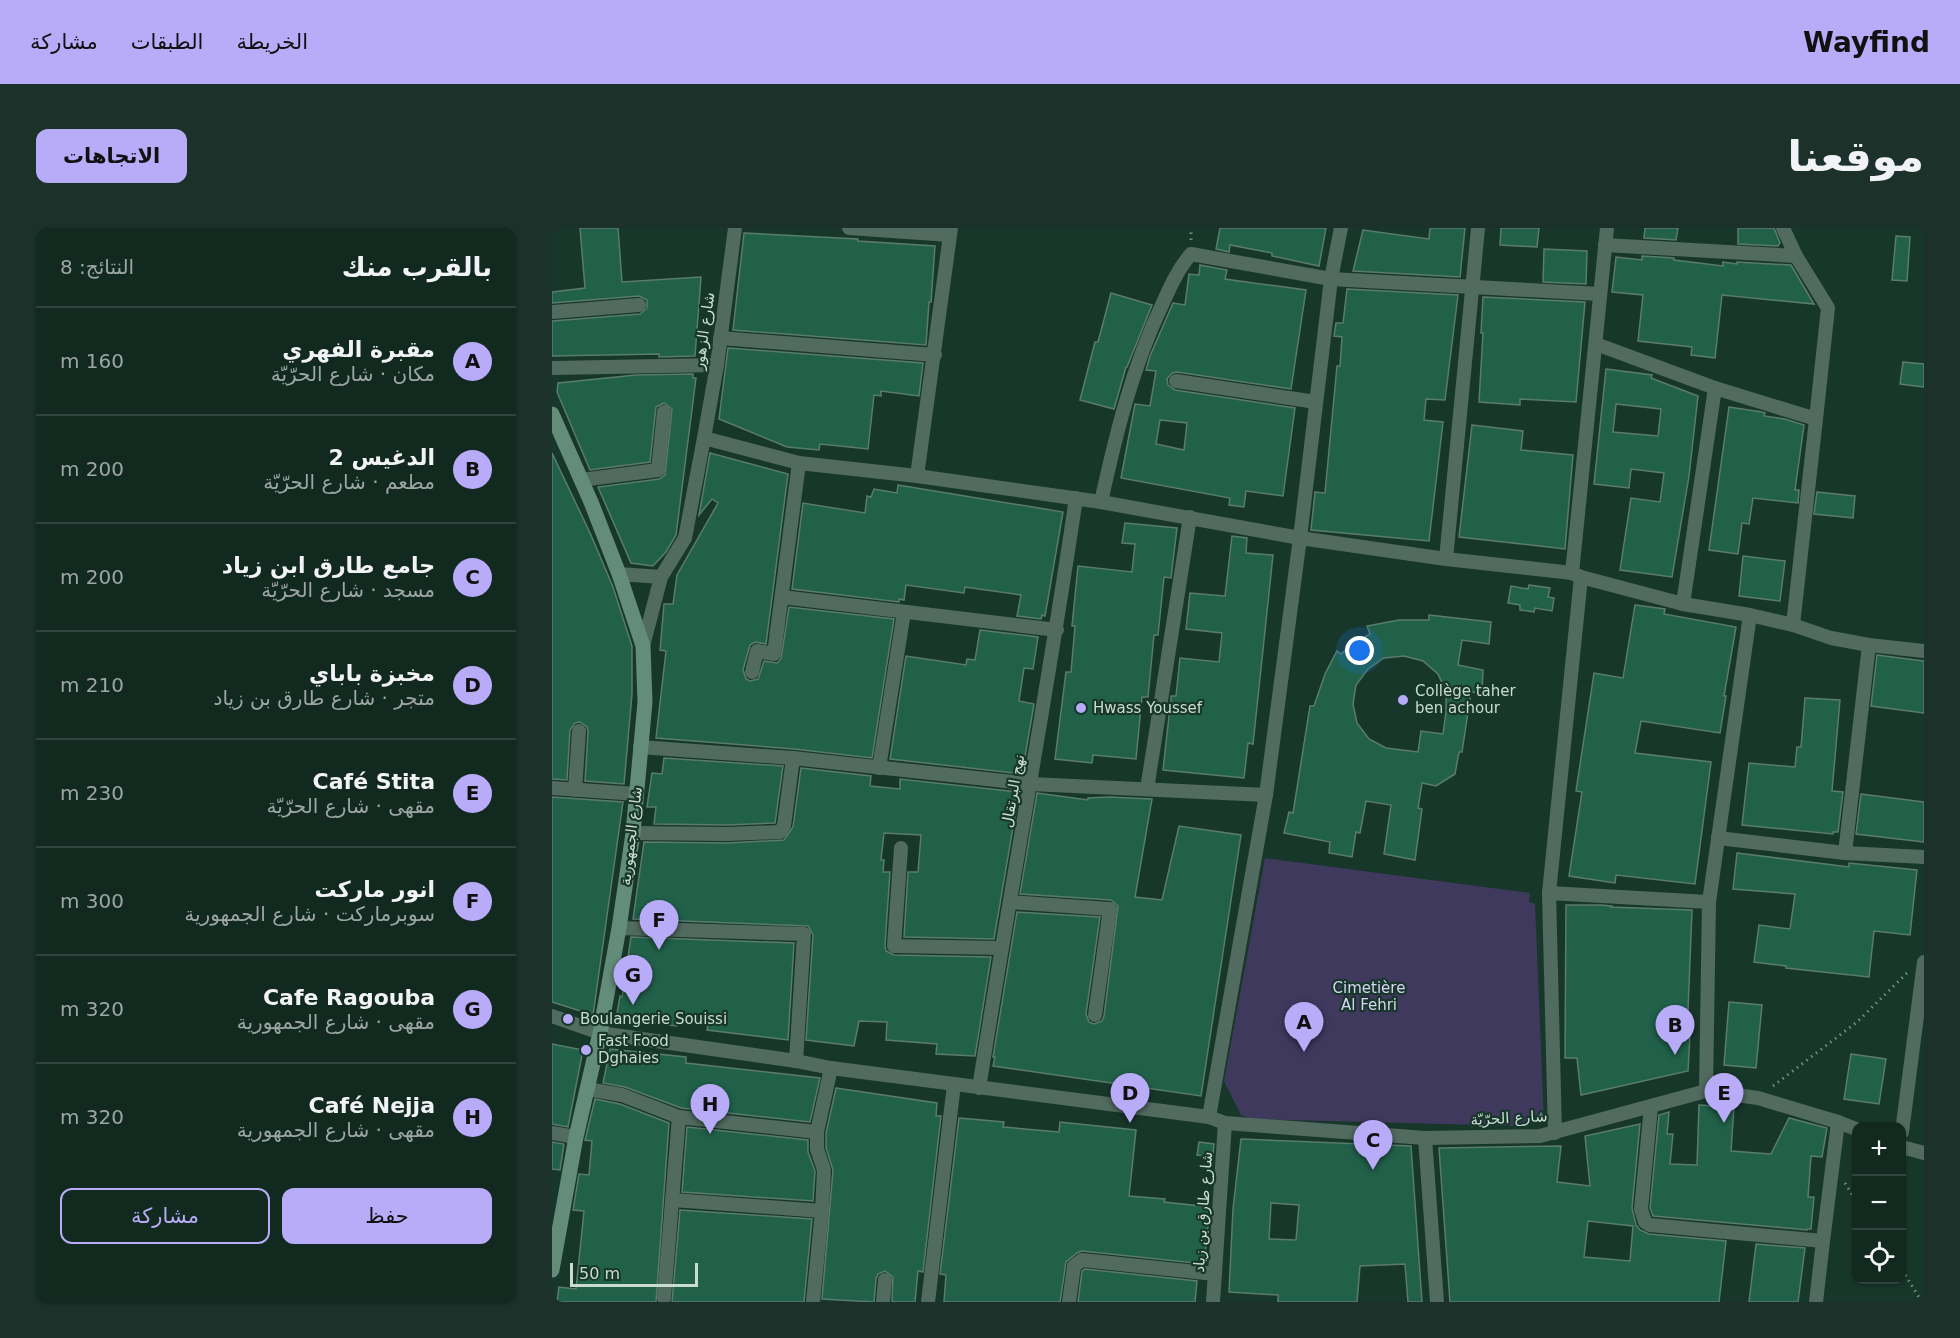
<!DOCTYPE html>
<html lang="ar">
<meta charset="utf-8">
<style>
body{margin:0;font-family:"DejaVu Sans","Noto Sans Arabic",sans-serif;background:#1b3129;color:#f1f3f6;direction:rtl}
.controls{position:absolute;right:18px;bottom:18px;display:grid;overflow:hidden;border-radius:12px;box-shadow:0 2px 4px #0004}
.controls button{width:54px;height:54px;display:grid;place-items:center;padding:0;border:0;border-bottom:2px solid #31453e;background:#122920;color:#f1f3f6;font:30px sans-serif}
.scale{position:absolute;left:18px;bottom:15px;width:128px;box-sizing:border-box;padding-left:6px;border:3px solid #cadbd3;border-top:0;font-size:16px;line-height:21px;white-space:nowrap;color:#cadbd3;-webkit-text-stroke:4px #18372b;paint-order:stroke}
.you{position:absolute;left:808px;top:423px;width:21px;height:21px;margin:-15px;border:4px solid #fff;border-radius:50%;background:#1a73e8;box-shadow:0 0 0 9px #1a73e833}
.badge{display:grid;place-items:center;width:39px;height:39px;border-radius:50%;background:#b8abf7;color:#111;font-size:20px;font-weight:700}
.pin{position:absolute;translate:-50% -50px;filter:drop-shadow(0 2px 3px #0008)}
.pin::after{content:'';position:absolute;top:32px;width:21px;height:18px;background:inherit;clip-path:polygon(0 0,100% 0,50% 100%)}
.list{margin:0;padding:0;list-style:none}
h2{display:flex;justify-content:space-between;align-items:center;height:78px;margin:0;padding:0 24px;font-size:26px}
h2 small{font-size:20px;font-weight:400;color:#9ca6a5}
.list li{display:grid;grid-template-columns:39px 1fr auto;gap:18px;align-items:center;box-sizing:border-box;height:108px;padding:0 24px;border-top:2px solid #31453e}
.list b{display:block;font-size:22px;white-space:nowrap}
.list p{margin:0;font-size:20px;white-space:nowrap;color:#9ca6a5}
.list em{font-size:20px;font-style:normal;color:#9ca6a5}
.actions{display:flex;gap:12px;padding:18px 24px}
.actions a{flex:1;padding:14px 0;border:2px solid #b8abf7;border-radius:12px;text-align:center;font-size:21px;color:#b8abf7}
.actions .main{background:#b8abf7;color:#111}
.icon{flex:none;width:33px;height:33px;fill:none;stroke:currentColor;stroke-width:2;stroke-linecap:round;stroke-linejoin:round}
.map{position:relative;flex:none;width:1372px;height:1074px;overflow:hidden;direction:ltr;border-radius:12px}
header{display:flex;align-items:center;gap:36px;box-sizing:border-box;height:84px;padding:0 30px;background:#b8abf7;color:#111}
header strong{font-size:28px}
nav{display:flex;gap:33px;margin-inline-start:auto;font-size:21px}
.intro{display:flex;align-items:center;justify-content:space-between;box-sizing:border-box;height:144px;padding:0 36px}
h1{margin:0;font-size:42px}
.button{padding:15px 27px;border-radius:12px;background:#b8abf7;color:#111;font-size:21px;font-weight:700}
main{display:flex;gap:36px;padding:0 36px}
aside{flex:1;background:#122920;border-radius:12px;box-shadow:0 2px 4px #0004}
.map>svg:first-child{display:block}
.green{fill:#40395e}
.building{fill:#21614a;stroke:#5a7b6d;stroke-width:1.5;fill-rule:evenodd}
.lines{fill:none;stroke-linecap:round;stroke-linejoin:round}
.path{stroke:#748c82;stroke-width:3;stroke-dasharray:1.5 4.5;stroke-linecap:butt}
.street{stroke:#526b60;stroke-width:14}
.secondary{stroke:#648c7a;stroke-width:15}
.poi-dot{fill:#b8abf7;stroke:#18372b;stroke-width:2}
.labels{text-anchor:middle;stroke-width:4.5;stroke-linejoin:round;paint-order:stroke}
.street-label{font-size:15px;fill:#cadbd3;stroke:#18372b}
.poi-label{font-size:15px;fill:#cadbd3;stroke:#18372b;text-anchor:start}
.park-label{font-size:15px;fill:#d9d4f3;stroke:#18372b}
</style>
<header>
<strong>Wayfind</strong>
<nav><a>الخريطة</a><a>الطبقات</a><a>مشاركة</a></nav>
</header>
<div class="intro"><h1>موقعنا</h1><a class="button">الاتجاهات</a></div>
<main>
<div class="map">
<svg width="1372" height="1074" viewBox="0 0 1372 1074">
<rect width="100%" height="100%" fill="#18372b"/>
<!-- green -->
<path class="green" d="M 713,630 L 978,665 L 977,674 L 983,676 L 992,893 L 970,898 L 701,891 L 689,887 L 672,853 Z"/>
<!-- building -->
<g class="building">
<path d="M 28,0 L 66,0 L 70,54 L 149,49 L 143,128 L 107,129 L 107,126 L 0,128 L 0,93 L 88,86 L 95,80 L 95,72 L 87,68 L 0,75 L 0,64 L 33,60 Z"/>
<path d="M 668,0 L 774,0 L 767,38 L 720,28 L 720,25 L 678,17 L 677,24 L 664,21 Z"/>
<path d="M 878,0 L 913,0 L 908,49 L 801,43 L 811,2 L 877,11 Z"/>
<path d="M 949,0 L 987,0 L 985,19 L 948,17 Z"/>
<path d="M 1093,0 L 1126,0 L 1124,12 L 1092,10 Z"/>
<path d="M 1186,0 L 1222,0 L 1228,15 L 1226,18 L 1186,16 Z"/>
<path d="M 192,5 L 306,11 L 306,13 L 383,18 L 379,74 L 377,74 L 374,117 L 181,102 Z"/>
<path d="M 1344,8 L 1358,9 L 1355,53 L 1340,52 Z"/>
<path d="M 992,21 L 1035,23 L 1034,56 L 991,54 Z"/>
<path d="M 1090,28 L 1122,30 L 1122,32 L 1171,38 L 1171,34 L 1185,36 L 1185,34 L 1239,37 L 1262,76 L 1170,67 L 1163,130 L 1139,127 L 1140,119 L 1086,113 L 1091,67 L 1060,64 L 1064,29 L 1090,32 Z"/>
<path d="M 648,37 L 675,42 L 673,51 L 754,62 L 739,161 L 625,144 L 620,145 L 615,151 L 616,157 L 623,162 L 743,180 L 731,268 L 694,263 L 692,279 L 677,277 L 678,270 L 569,250 L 583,176 L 598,178 L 604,143 L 594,142 L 598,128 L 621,75 L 633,77 L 637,46 L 647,47 ZM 608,192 L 635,195 L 632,222 L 604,216 Z"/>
<path d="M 795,61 L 906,67 L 893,172 L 874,171 L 872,192 L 891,194 L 877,313 L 759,302 L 763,264 L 773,265 L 785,138 L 788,138 L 790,109 L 782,108 L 784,95 L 791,95 Z"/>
<path d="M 559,65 L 600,77 L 575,139 L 574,139 L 562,181 L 528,172 L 543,114 L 546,114 Z"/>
<path d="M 931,69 L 1033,74 L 1024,174 L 968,171 L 968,177 L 927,174 L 931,105 L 929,105 Z"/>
<path d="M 176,120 L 371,135 L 367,168 L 329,163 L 329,168 L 322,167 L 316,221 L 268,216 L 267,222 L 235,219 L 167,191 Z"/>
<path d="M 1351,134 L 1372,136 L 1372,159 L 1348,156 Z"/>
<path d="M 1054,141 L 1100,147 L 1099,150 L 1146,168 L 1137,248 L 1120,349 L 1068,342 L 1079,270 L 1108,274 L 1112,245 L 1079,241 L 1077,260 L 1042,256 ZM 1064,176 L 1109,181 L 1106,208 L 1061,204 Z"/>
<path d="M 141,146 L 141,150 L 144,150 L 124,307 L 114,324 L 101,338 L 79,335 L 46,259 L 107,251 L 113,247 L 120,181 L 112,175 L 104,179 L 98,234 L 38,242 L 5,164 L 6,155 L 84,147 Z"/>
<path d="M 1177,179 L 1210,184 L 1213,185 L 1212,188 L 1233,191 L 1252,197 L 1243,262 L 1247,262 L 1246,275 L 1201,270 L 1197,296 L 1190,295 L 1186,326 L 1157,322 Z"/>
<path d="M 920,197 L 971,203 L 969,222 L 1021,227 L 1013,321 L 907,309 Z"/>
<path d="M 0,225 L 39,307 L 61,359 L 80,418 L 80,466 L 72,556 L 33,553 L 36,504 L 35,499 L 28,494 L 23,495 L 18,502 L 15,552 L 0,551 Z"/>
<path d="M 158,225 L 236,246 L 214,416 L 203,414 L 198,417 L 191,442 L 194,451 L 198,453 L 206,451 L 212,433 L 225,435 L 229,431 L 237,379 L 342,391 L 320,530 L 242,521 L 104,510 L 114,423 L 108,422 L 112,376 L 121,376 L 125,347 L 166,275 L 160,271 L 147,287 Z"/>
<path d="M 346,257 L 511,284 L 493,388 L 490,387 L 489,391 L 465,388 L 469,367 L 413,359 L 412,365 L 354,357 L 352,372 L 347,371 L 347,374 L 240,361 L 251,275 L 313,285 L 315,268 L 319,269 L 322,261 L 345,265 Z"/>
<path d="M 1265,264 L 1303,268 L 1301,290 L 1262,286 Z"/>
<path d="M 573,295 L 625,300 L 619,350 L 612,349 L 606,407 L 602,407 L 596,469 L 590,469 L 584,531 L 541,527 L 540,535 L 503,531 L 514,444 L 519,444 L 523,398 L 520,398 L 526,338 L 580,344 L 583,316 L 570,315 Z"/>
<path d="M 680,308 L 695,310 L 694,325 L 721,327 L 701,516 L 696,515 L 692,550 L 611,542 L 619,470 L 619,468 L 624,468 L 628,430 L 667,434 L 670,405 L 634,401 L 638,365 L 673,368 Z"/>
<path d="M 1191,328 L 1233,333 L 1228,373 L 1187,368 Z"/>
<path d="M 977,357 L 998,360 L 996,369 L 1002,370 L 1000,383 L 983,380 L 982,384 L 968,382 L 968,377 L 956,375 L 959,358 L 976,361 Z"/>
<path d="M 1083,377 L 1113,381 L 1112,386 L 1184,399 L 1172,468 L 1174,468 L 1168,505 L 1089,493 L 1083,525 L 1159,534 L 1143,656 L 1064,647 L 1063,655 L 1017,648 L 1030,564 L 1024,563 L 1042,445 L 1071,450 Z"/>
<path d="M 877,387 L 939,394 L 937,416 L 910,412 L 906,437 L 931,442 L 930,465 L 919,464 L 910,524 L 907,524 L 903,546 L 884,558 L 870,555 L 866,580 L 870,581 L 863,632 L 832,626 L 839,577 L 814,573 L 808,605 L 804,604 L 800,629 L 777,625 L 778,614 L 732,605 L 737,584 L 741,585 L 758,478 L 762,478 L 773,446 L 785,423 L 789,426 L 798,418 L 818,406 L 815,398 L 847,392 L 877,392 ZM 852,428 L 871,433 L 886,446 L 894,464 L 894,484 L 891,506 L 869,503 L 866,524 L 834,520 L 817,511 L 805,495 L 801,476 L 804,457 L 816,441 L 832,430 Z"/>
<path d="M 428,402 L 486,409 L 481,441 L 472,440 L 467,473 L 482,476 L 470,546 L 338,531 L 354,428 L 414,437 L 415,431 L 423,432 Z"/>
<path d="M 1325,427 L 1372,433 L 1372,485 L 1319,478 Z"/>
<path d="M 1253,470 L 1288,472 L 1280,563 L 1291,564 L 1286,604 L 1281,604 L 1281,606 L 1190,597 L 1197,535 L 1243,539 L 1245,519 L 1249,519 Z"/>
<path d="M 112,530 L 231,538 L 223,595 L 175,597 L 102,596 L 104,579 L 95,579 L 100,545 L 110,546 Z"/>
<path d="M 249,540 L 319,548 L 318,558 L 348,561 L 348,551 L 467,564 L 442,711 L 352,709 L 356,644 L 366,644 L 369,607 L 332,605 L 329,632 L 332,632 L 331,644 L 338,644 L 333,717 L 334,723 L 342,727 L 439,729 L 423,828 L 384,826 L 385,816 L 334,812 L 335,794 L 307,793 L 302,818 L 254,812 L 261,707 L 256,698 L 81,691 L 92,614 L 175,615 L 232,612 L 241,599 Z"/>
<path d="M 485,565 L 536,572 L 536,570 L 557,569 L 600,571 L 583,669 L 610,672 L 627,598 L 689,607 L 649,868 L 441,838 L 443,829 L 441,829 L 465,684 L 548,689 L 534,786 L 537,794 L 542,796 L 550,793 L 552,788 L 566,678 L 559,672 L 468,666 Z"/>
<path d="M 1309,566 L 1372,574 L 1372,614 L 1304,606 Z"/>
<path d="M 0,569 L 71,574 L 41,787 L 0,774 Z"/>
<path d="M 1185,625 L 1297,639 L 1297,635 L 1365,642 L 1358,707 L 1322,703 L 1317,749 L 1234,740 L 1234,738 L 1202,734 L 1207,697 L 1238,701 L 1243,666 L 1181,661 Z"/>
<path d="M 1014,677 L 1049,677 L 1060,678 L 1059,679 L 1140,682 L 1135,807 L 1138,807 L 1136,843 L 1029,867 L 1025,830 L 1013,830 Z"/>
<path d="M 79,709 L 242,715 L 236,812 L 155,802 L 157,791 L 127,788 L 125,798 L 64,791 L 68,768 L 70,769 Z"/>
<path d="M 1177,774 L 1210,777 L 1204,840 L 1172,837 Z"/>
<path d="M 0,816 L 31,822 L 16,899 L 0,896 Z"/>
<path d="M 58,821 L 134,829 L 134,835 L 268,850 L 258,894 L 129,880 L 73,859 L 51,855 Z"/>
<path d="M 1299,826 L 1334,831 L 1327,876 L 1292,871 Z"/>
<path d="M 284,860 L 385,875 L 384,888 L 389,888 L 371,1044 L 366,1043 L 363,1074 L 340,1074 L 341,1049 L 333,1043 L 326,1046 L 324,1051 L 322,1074 L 270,1071 L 281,942 L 274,920 L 274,905 Z"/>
<path d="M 43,871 L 68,876 L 117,895 L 104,1074 L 5,1074 L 7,1059 L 24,1061 L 32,983 L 21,982 L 27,946 L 37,947 L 40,913 L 33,912 Z"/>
<path d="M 1147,877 L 1182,879 L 1179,923 L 1219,926 L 1237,890 L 1275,900 L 1270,929 L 1259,928 L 1256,969 L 1262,969 L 1259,1001 L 1255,1001 L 1255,1002 L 1101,988 L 1098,980 L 1107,887 L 1117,884 L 1115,906 L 1121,906 L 1118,936 L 1145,937 Z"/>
<path d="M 407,890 L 452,894 L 451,899 L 507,904 L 508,894 L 584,902 L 577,968 L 613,971 L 612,974 L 658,979 L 652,1036 L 530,1023 L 525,1025 L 514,1034 L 508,1074 L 392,1074 L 394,1047 L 388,1046 Z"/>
<path d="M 1088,896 L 1080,980 L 1084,997 L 1088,1002 L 1097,1006 L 1174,1013 L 1167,1074 L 898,1074 L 887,920 L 1009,918 L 1005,954 L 1038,958 L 1033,908 ZM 1036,993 L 1081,998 L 1078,1033 L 1032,1029 Z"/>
<path d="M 135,899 L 256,912 L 256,924 L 263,943 L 261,973 L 130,964 Z"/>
<path d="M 689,911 L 859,918 L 870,1074 L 856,1074 L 853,1036 L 808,1038 L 805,1074 L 726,1074 L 726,1067 L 677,1064 L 681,981 ZM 719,975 L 747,977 L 744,1012 L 717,1011 Z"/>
<path d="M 0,914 L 12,916 L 8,942 L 0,941 Z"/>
<path d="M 647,914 L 662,916 L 661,929 L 645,927 Z"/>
<path d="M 128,982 L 260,991 L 252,1074 L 120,1074 Z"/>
<path d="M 1204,1016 L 1253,1020 L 1246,1074 L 1197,1074 Z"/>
<path d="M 533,1041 L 645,1053 L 643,1074 L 526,1074 L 530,1043 Z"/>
</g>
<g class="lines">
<!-- path -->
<g class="path">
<path d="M 639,12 L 639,0"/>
<path d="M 1221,858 L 1305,794 L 1356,744"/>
<path d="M 1293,955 L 1304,973"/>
<path d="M 1350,1042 L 1370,1074"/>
</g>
<!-- street -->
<g class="street">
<path d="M 297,0 L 398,7"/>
<path d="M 1231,0 L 1244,28 L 1276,80 L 1264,191"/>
<path d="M 1053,17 L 1244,28"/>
<path d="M 0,84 L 87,77"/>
<path d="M 168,110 L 383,127"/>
<path d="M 1044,116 L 1163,160 L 1264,191 L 1241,397"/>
<path d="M 0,140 L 165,137"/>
<path d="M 624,153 L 764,174"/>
<path d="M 152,210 L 165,137 L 183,0"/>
<path d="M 365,248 L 399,0"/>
<path d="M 29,252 L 106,242 L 112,184"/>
<path d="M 549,274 C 564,206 580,140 610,77 C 618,59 626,41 639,26 L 779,51 L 1048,66"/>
<path d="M 894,331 L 926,0"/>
<path d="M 1020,345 L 1055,0"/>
<path d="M 67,346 L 109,349"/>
<path d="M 230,369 L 505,402"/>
<path d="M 1131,376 L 1163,160"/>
<path d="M 1198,387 L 1241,397 L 1279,410 L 1317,417 L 1372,423"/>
<path d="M 91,418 L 109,349 L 133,310 L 152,210 L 247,235 L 365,248 L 549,274 L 748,310 L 894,331 L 1020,345 L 1029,349 L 1131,376 L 1198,387 L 1157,674 L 1154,863"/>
<path d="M 200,444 L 205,423 L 222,426 L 247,235"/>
<path d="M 88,519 L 241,530 L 479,556 L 714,567"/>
<path d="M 327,540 L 352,384"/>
<path d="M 0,560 L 85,566"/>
<path d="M 595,561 L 638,289"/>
<path d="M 23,562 L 27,503"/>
<path d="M 81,605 L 175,606 L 228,604 L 232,598 L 241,530"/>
<path d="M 1166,610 L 1293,625 L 1372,629"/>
<path d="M 349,620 L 342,718 L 449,720"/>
<path d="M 1293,625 L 1317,417"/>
<path d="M 997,665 L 1157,674"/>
<path d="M 458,674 L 558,681 L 543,787"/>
<path d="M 67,700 L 252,706 L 244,833"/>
<path d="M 0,788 L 48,805 L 244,833 L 279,840 L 657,889 L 673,895 L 873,910 L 988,908 L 1154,863 L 1206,870 L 1286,894 L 1304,901"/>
<path d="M 427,860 C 458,663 495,468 524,270"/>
<path d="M 35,861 L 70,867 L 127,889 L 265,904 L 279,840"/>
<path d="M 1099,879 L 1089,981 L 1093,994 L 1098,997 L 1271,1013 L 1264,1074"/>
<path d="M 657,889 L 714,567 L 748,310 L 779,51 L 789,0"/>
<path d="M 1350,904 L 1372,734"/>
<path d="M 0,905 L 24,909"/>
<path d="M 1003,905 L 997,665 L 1029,349"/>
<path d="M 873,910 L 885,1074"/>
<path d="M 1350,919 L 1372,925"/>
<path d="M 121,972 L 270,983"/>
<path d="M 1271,1013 L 1286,894"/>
<path d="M 112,1070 L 127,889"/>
<path d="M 261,1074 L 270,983 L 272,942 L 265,921 L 265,904"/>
<path d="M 331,1074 L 333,1052"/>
<path d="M 376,1074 L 402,856"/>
<path d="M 517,1074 L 522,1038 L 530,1032 L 663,1046"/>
<path d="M 661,1074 L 673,895"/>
</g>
<!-- secondary -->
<path class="secondary" d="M 0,186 L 39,274 L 67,346 L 91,418 L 93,474 L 81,605 L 67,700 L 48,805 L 24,909 L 0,1042"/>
</g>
<!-- markers -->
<g class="poi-dot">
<circle cx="851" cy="472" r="6"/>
<circle cx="529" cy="480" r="6"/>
<circle cx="16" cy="791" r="6"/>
<circle cx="34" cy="822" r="6"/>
</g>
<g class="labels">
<!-- street labels -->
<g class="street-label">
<text transform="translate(152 103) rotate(-82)" y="5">شارع الزهور</text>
<text transform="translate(461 563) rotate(-80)" y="5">نهج البرتقال</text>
<text transform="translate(79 608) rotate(-83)" y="5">شارع الجمهورية</text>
<text transform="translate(957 890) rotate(-3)" y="5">شارع الحرّيّة</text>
<text transform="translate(651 984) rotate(-86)" y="5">شارع طارق بن زياد</text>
</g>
<!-- poi labels -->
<g class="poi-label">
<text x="863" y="468">Collège taher<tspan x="863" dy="17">ben achour</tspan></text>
<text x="541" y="485">Hwass Youssef</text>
<text x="28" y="796">Boulangerie Souissi</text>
<text x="46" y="818">Fast Food<tspan x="46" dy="17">Dghaies</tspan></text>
</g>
<!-- park labels -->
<g class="park-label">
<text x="817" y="765">Cimetière<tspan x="817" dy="17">Al Fehri</tspan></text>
</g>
</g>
</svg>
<div class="controls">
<button>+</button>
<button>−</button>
<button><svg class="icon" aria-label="locate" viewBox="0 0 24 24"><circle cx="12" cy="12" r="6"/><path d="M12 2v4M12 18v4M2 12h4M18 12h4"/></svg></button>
</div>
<div class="scale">50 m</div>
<div class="you"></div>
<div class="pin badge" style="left:752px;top:824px">A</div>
<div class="pin badge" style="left:1123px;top:827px">B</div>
<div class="pin badge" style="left:821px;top:942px">C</div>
<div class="pin badge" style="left:578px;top:895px">D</div>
<div class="pin badge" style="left:1172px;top:895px">E</div>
<div class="pin badge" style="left:107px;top:722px">F</div>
<div class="pin badge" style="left:81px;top:777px">G</div>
<div class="pin badge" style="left:158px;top:906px">H</div>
</div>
<aside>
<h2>بالقرب منك<small>النتائج: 8</small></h2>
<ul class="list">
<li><span class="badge">A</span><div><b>مقبرة الفهري</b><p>مكان · شارع الحرّيّة</p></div><em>160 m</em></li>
<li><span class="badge">B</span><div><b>الدغيس 2</b><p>مطعم · شارع الحرّيّة</p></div><em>200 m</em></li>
<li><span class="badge">C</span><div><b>جامع طارق ابن زياد</b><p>مسجد · شارع الحرّيّة</p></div><em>200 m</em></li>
<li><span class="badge">D</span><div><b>مخبزة باباي</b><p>متجر · شارع طارق بن زياد</p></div><em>210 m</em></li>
<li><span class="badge">E</span><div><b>Café Stita</b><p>مقهى · شارع الحرّيّة</p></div><em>230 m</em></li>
<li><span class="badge">F</span><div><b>انور ماركت</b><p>سوبرماركت · شارع الجمهورية</p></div><em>300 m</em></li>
<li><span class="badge">G</span><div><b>Cafe Ragouba</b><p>مقهى · شارع الجمهورية</p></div><em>320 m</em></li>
<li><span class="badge">H</span><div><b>Café Nejja</b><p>مقهى · شارع الجمهورية</p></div><em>320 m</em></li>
</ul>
<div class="actions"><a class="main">حفظ</a><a>مشاركة</a></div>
</aside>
</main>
